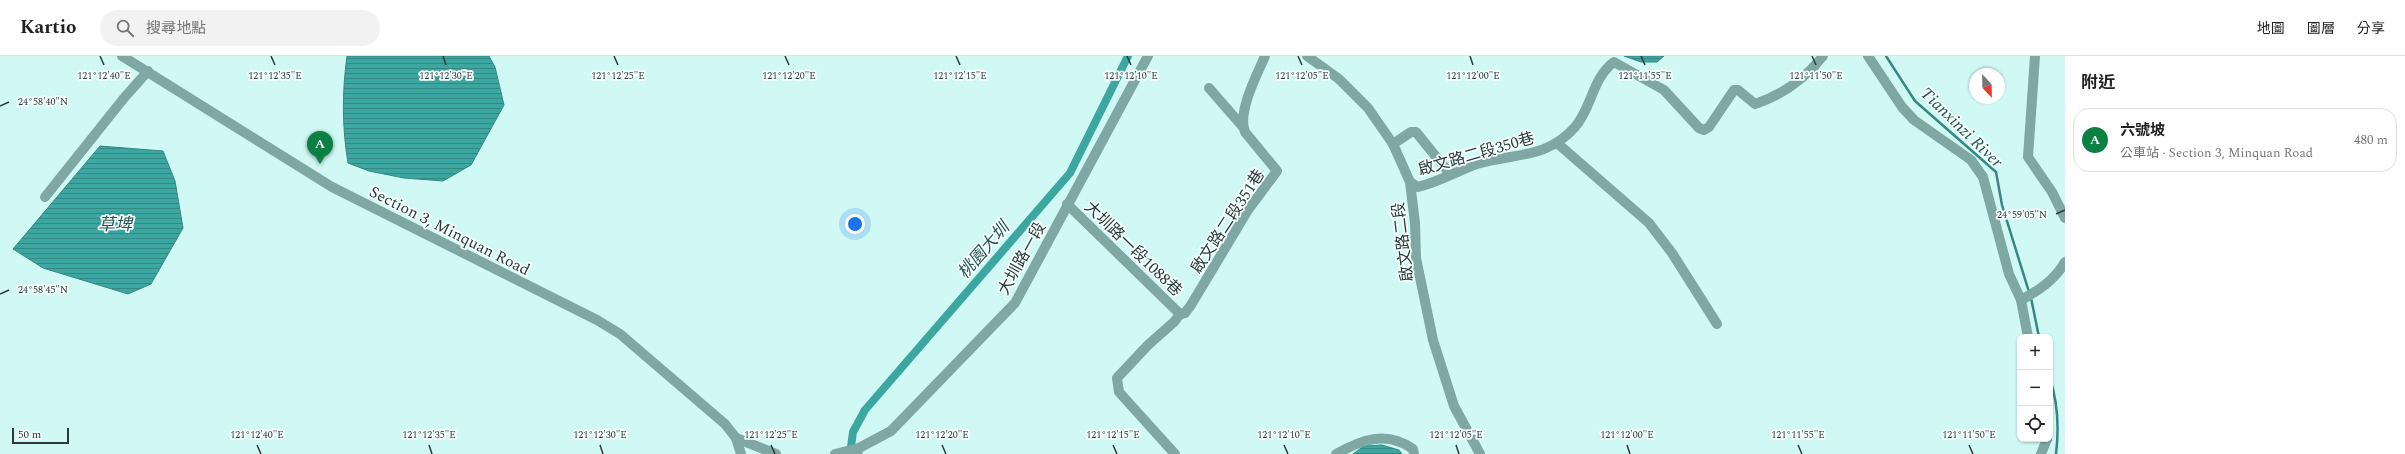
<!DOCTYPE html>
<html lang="zh-TW">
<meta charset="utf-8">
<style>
body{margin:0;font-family:Spectral,"Noto Sans TC",serif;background:#f2f2f2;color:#222}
.controls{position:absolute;right:12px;bottom:12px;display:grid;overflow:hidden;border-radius:8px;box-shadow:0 1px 3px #0004}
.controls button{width:36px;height:36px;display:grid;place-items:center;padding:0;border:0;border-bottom:1px solid #e0e0e0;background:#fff;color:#222;font:20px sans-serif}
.compass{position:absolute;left:1969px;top:12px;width:36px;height:36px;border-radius:50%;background:#fff;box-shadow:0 1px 3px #0004;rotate:158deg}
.scale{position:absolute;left:12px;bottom:10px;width:57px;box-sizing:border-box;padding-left:4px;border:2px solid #2b3b3a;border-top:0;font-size:11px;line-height:14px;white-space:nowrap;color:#2b3b3a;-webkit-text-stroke:3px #f7fffe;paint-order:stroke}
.you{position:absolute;left:855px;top:168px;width:14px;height:14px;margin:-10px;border:3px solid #fff;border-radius:50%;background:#1a73e8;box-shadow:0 0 0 6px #1a73e833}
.badge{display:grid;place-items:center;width:26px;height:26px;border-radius:50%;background:#0b8043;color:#fff;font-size:13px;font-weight:700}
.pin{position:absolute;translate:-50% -33px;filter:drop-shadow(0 1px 2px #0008)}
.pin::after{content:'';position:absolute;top:21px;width:14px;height:12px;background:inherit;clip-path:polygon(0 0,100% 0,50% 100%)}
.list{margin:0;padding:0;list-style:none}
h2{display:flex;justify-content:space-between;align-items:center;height:52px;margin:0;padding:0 16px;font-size:17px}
h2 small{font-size:13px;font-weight:400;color:#767676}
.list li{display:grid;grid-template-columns:26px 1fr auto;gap:12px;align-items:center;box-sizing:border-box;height:64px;margin:0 8px 8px;padding:0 8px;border:1px solid #e0e0e0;border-radius:16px}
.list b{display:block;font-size:15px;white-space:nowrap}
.list p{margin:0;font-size:13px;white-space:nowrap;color:#767676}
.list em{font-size:13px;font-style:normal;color:#767676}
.icon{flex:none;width:22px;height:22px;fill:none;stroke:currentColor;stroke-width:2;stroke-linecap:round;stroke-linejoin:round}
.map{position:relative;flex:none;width:2065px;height:398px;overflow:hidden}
header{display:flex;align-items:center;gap:24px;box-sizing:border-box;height:56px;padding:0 20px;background:#fff;border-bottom:1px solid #e0e0e0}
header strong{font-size:19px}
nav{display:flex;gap:22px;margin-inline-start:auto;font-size:14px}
.search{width:280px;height:36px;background:#f2f2f2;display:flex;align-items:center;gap:10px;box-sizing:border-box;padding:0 14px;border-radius:22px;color:#767676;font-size:15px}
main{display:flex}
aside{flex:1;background:#fff}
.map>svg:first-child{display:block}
.water{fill:url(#water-rules);stroke:#378782}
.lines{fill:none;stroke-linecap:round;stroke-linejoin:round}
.stream{stroke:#378782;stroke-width:2.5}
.canal{stroke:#3ca7a1;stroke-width:8}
.minor{stroke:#7fa7a4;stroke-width:10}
.ticks{fill:none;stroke:#2b3b3a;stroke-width:1.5}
.labels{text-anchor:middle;stroke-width:3.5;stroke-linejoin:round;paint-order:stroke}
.street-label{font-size:16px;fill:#2b3b3a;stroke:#f7fffe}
.water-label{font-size:17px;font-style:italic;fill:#265452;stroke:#f7fffe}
.ticks-label{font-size:10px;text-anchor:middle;fill:#2b3b3a;stroke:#f7fffe;stroke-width:3.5;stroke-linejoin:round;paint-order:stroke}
</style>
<header>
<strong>Kartio</strong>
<div class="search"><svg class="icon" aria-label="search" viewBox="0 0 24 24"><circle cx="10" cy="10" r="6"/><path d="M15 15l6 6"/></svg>搜尋地點</div>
<nav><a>地圖</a><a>圖層</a><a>分享</a></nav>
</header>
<main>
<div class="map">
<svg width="2065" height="398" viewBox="0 0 2065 398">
<defs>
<pattern id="water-rules" width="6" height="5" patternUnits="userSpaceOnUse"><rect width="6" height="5" fill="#3ca7a1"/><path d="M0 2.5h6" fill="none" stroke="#338984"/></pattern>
</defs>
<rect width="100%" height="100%" fill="#d0f9f6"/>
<!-- water -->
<g class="water">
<path d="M 347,0 L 489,0 L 495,11 L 504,49 L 471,109 L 443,125 L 404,122 L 369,115 L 348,107 C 342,71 342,36 347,0 Z"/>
<path d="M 1624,0 L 1664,0 L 1657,6 L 1641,6 Z"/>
<path d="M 100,90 L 163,95 L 175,125 L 183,172 L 151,228 L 128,238 L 43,212 L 13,193 Z"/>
<path d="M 1382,389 L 1399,394 L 1402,398 L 1353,398 L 1364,390 Z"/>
</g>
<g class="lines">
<!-- stream -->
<g class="stream">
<path d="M 1886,0 L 1915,45 L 1996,116 L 2002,149 L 2029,236"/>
<path d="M 2031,242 L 2039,281"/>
<path d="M 2050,323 C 2058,347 2059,373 2056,398"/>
</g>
<!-- canal -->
<path class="canal" d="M 850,398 L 853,376 L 865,354 L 1070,117 L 1128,0"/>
<!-- minor -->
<g class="minor">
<path d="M 122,0 L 332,131 L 597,264 L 620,278 L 725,368 L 736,382 L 741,398"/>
<path d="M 1307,0 L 1339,23 L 1368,52 L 1393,88 L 1410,126 L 1415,167 L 1416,202 L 1433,284 L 1454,350 L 1480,398"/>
<path d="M 1868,0 L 1902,51 L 1914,64 L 1971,104 L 1983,121 L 2009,218 L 2021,244 L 2028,281"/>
<path d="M 2035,0 L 2028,101 L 2052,136 L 2065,162"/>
<path d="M 1209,32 L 1243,71"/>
<path d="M 1557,87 L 1649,167 L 1672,197 L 1717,268"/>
<path d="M 1393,88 L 1411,76 L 1416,76 L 1450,118"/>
<path d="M 1410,126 L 1418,131 C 1439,126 1457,115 1477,108 C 1514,97 1547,103 1575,71 C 1592,52 1592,22 1614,6 L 1664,34 L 1699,72 L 1704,74 L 1709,71 L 1734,34 L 1738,34 L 1755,48 C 1782,39 1805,23 1823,0"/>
<path d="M 45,141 L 124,42 L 148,15"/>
<path d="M 1067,148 L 1180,258"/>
<path d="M 2021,244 C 2038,235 2055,224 2065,206"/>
<path d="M 1180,258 L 1185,257 L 1191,249 L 1248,154 L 1277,115 L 1245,76 C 1237,56 1257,19 1265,0"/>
<path d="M 736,382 L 776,398"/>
<path d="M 835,398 L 859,392"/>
<path d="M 857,398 L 859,392 L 891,375 L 1015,247 L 1148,0"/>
<path d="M 1175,398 L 1119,336 L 1117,322 L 1148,289 L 1174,266 L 1180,258"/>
<path d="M 1336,398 C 1361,384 1386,374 1413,393 L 1414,398"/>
<path d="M 2041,398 L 2047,383"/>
</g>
</g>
<!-- ticks -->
<path class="ticks" d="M 100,0 L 104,9M 271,0 L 275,9M 443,0 L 446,9M 614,0 L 618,9M 785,0 L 789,9M 956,0 L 960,9M 1127,0 L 1131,9M 1298,0 L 1302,9M 1470,0 L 1473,9M 1641,0 L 1645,9M 1812,0 L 1816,9M 0,50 L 9,46M 2056,158 L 2065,154M 0,238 L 9,234M 257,389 L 261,398M 429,389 L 432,398M 600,389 L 603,398M 771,389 L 775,398M 942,389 L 946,398M 1113,389 L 1117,398M 1284,389 L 1288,398M 1456,389 L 1459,398M 1627,389 L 1630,398M 1798,389 L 1802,398M 1969,389 L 1973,398"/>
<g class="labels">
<!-- street labels -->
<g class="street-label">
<text transform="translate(1476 97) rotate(-16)" y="6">啟文路二段350巷</text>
<text transform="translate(1227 165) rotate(-57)" y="6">啟文路二段351巷</text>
<text transform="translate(450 174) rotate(27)" y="6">Section 3, Minquan Road</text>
<text transform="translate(1402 186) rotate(-97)" y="6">啟文路二段</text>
<text transform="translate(1134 192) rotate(44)" y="6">大圳路一段1088巷</text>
<text transform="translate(1021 202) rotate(-61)" y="6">大圳路一段</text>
</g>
<!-- water labels -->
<g class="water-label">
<text transform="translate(1962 71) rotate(44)" y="6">Tianxinzi River</text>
<text x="115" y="174">草埤</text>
<text transform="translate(983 194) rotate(-49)" y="6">桃園大圳</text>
</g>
</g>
<g class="ticks-label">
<text x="104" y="23">121°12'40"E</text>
<text x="275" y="23">121°12'35"E</text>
<text x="446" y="23">121°12'30"E</text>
<text x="618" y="23">121°12'25"E</text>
<text x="789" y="23">121°12'20"E</text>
<text x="960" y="23">121°12'15"E</text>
<text x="1131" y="23">121°12'10"E</text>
<text x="1302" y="23">121°12'05"E</text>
<text x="1473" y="23">121°12'00"E</text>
<text x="1645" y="23">121°11'55"E</text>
<text x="1816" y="23">121°11'50"E</text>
<text x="43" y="49">24°58'40"N</text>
<text x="2022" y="162">24°59'05"N</text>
<text x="43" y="237">24°58'45"N</text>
<text x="257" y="382">121°12'40"E</text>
<text x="429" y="382">121°12'35"E</text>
<text x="600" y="382">121°12'30"E</text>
<text x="771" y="382">121°12'25"E</text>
<text x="942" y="382">121°12'20"E</text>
<text x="1113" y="382">121°12'15"E</text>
<text x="1284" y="382">121°12'10"E</text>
<text x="1456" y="382">121°12'05"E</text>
<text x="1627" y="382">121°12'00"E</text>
<text x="1798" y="382">121°11'55"E</text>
<text x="1969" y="382">121°11'50"E</text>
</g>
</svg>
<div class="controls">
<button>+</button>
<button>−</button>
<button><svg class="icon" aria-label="locate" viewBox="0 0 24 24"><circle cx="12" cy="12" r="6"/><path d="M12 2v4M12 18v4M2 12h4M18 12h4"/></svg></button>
</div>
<svg class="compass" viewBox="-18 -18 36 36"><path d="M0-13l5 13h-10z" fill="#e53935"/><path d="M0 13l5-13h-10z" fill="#767676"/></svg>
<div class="scale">50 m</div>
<div class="you"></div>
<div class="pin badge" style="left:320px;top:108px">A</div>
</div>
<aside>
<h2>附近<small></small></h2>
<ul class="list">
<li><span class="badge">A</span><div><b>六號坡</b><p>公車站 · Section 3, Minquan Road</p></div><em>480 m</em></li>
</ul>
</aside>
</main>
